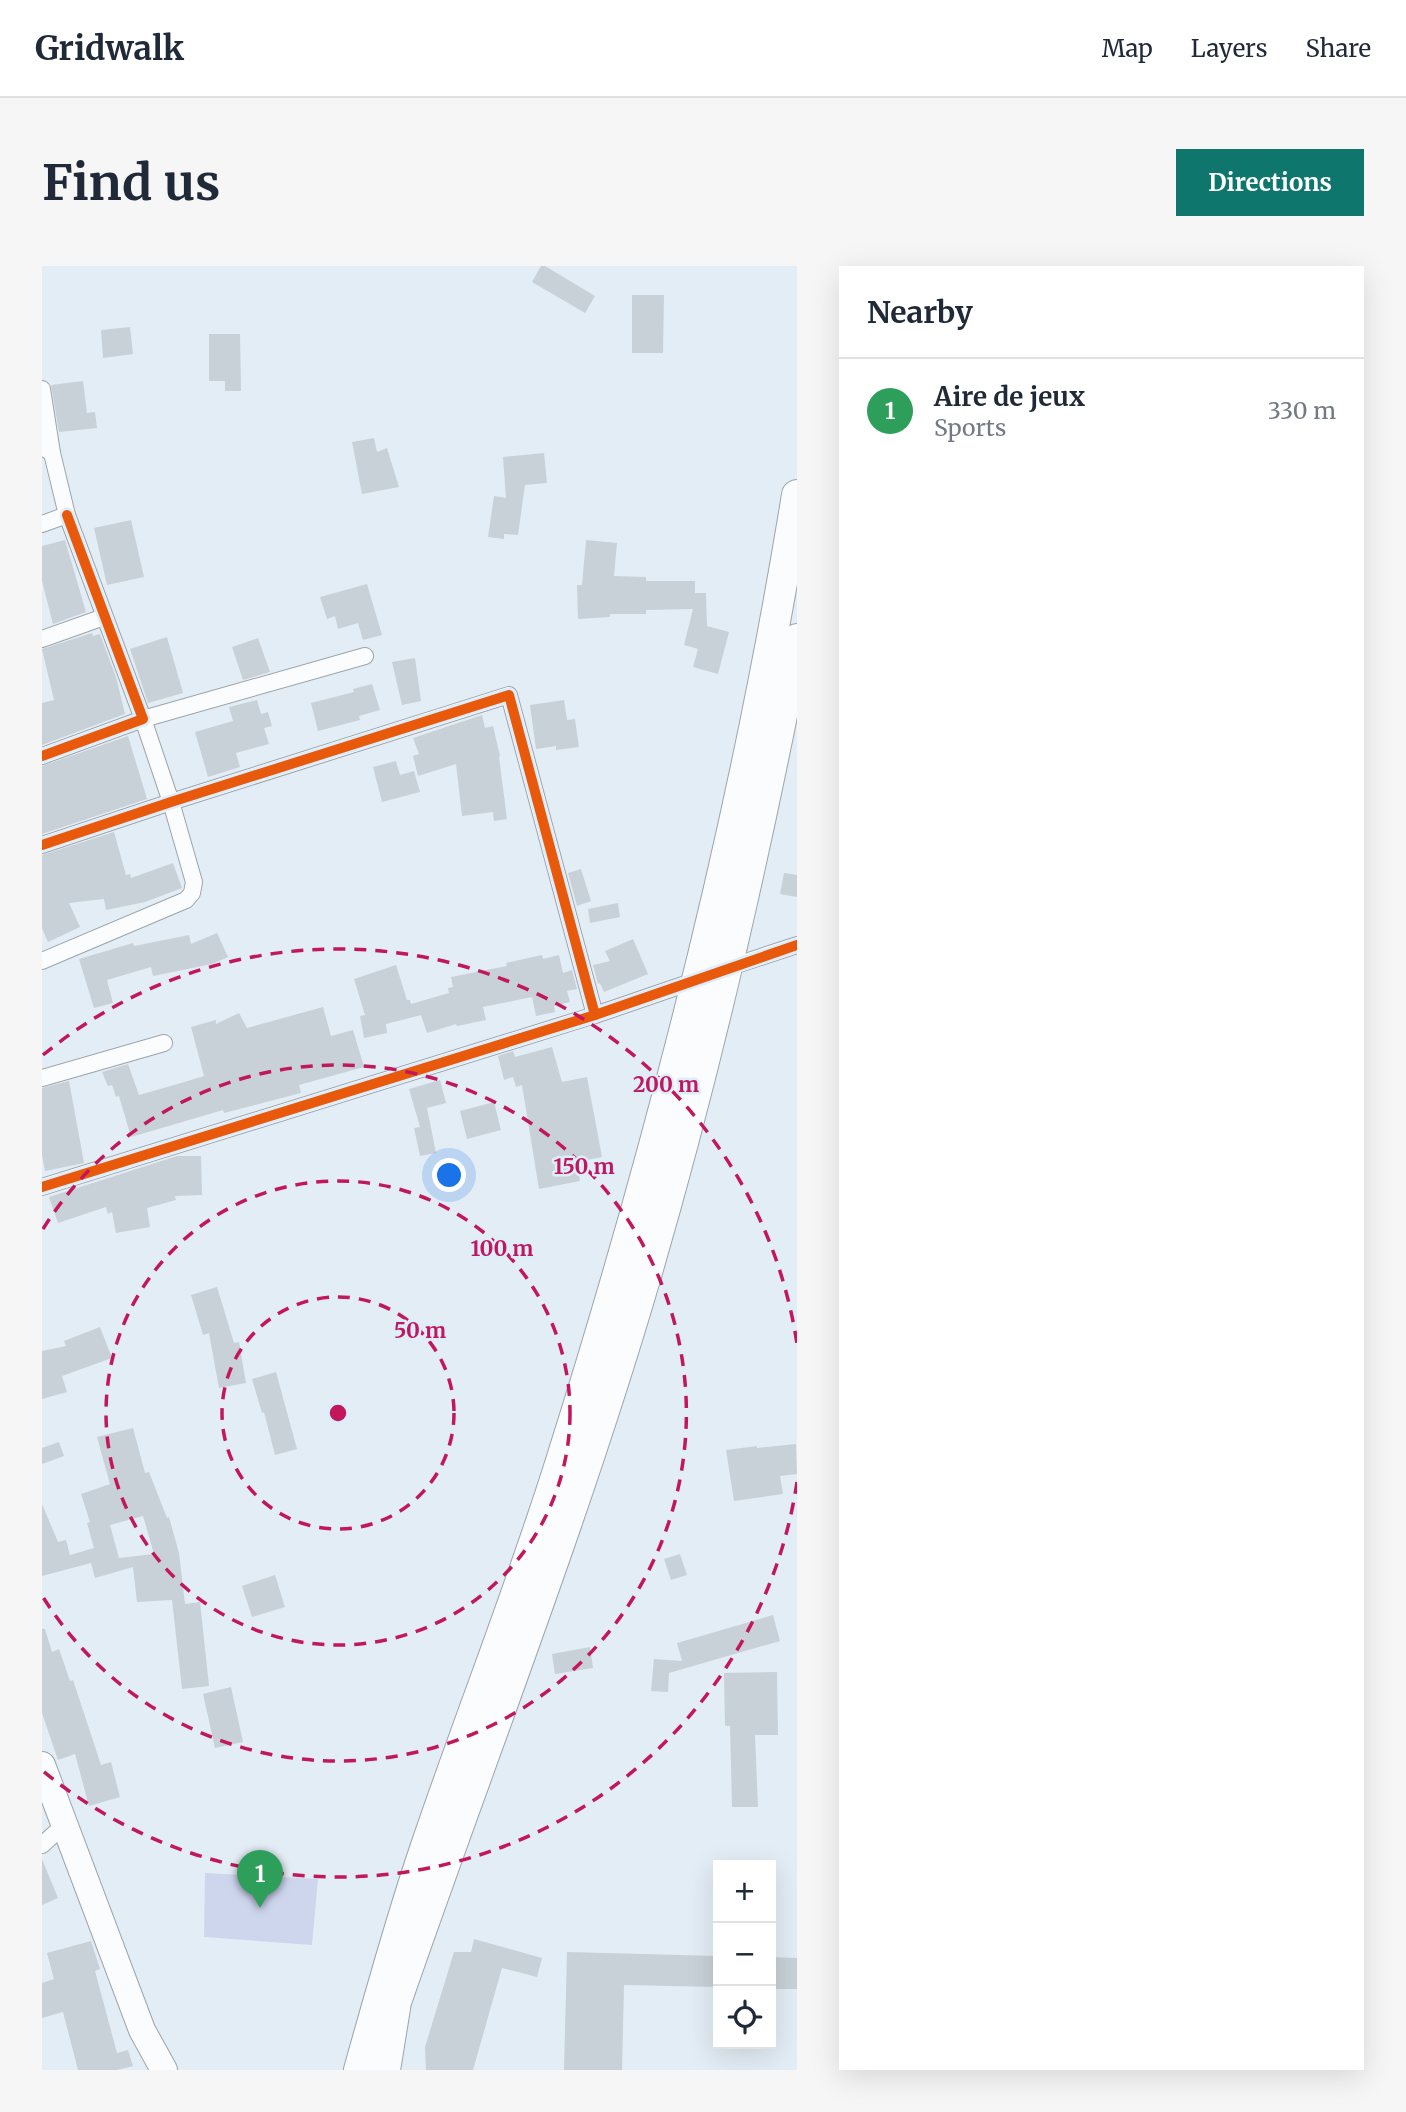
<!DOCTYPE html>
<meta charset="utf-8">
<style>
body{margin:0;font-family:Merriweather,serif;background:#f6f6f7;color:#1f2937}
.controls{position:absolute;right:21px;bottom:21px;display:grid;overflow:hidden;border-radius:0px;box-shadow:0 7px 28px #0002}
.controls button{width:63px;height:63px;display:grid;place-items:center;padding:0;border:0;border-bottom:2px solid #e0e1e3;background:#fff;color:#1f2937;font:35px sans-serif}
.you{position:absolute;left:408px;top:910px;width:24px;height:24px;margin:-18px;border:5px solid #fff;border-radius:50%;background:#1a73e8;box-shadow:0 0 0 10px #1a73e833}
.badge{display:grid;place-items:center;width:46px;height:46px;border-radius:50%;background:#0f766e;color:#fff;font-size:23px;font-weight:700}
.pin{position:absolute;translate:-50% -58px;filter:drop-shadow(0 2px 4px #0008)}
.pin::after{content:'';position:absolute;top:37px;width:24px;height:21px;background:inherit;clip-path:polygon(0 0,100% 0,50% 100%)}
.list{margin:0;padding:0;list-style:none}
h2{display:flex;justify-content:space-between;align-items:center;height:91px;margin:0;padding:0 28px;font-size:30px}
h2 small{font-size:23px;font-weight:400;color:#747a83}
.list li{display:grid;grid-template-columns:46px 1fr auto;gap:21px;align-items:center;box-sizing:border-box;height:105px;padding:0 28px;border-top:2px solid #e0e1e3}
.list b{display:block;font-size:26px;white-space:nowrap}
.list p{margin:0;font-size:23px;white-space:nowrap;color:#747a83}
.list em{font-size:23px;font-style:normal;color:#747a83}
.icon{flex:none;width:38px;height:38px;fill:none;stroke:currentColor;stroke-width:2;stroke-linecap:round;stroke-linejoin:round}
.map{position:relative;flex:none;width:755px;height:1804px;overflow:hidden;border-radius:0px}
header{display:flex;align-items:center;gap:42px;box-sizing:border-box;height:98px;padding:0 35px;background:#fff;border-bottom:2px solid #e0e1e3}
header strong{font-size:33px}
nav{display:flex;gap:38px;margin-inline-start:auto;font-size:24px}
.intro{display:flex;align-items:center;justify-content:space-between;box-sizing:border-box;height:168px;padding:0 42px}
h1{margin:0;font-size:49px}
.button{padding:18px 32px;border-radius:0px;background:#0f766e;color:#fff;font-size:24px;font-weight:700}
main{display:flex;gap:42px;padding:0 42px}
aside{flex:1;background:#fff;border-radius:0px;box-shadow:0 7px 28px #0002}
.map>svg:first-child{display:block}
.green{fill:#ced6ee}
.building{fill:#c8d1d7;fill-rule:evenodd}
.lines{fill:none;stroke-linecap:round;stroke-linejoin:round}
.street-casing{stroke:#9ca4ab;stroke-width:18}
.primary-casing{stroke:#9ca4ab;stroke-width:28}
.highway-casing{stroke:#9ca4ab;stroke-width:32}
.street{stroke:#fbfcfe;stroke-width:16}
.primary{stroke:#fbfcfe;stroke-width:26}
.highway{stroke:#fbfcfe;stroke-width:30}
.cycleway-casing{stroke:#dceefc;stroke-width:15}
.cycleway{stroke:#e8590c;stroke-width:10}
.ring{fill:none;stroke:#c2185b;stroke-width:3.5;stroke-dasharray:12 9}
.centre{fill:#c2185b;stroke:#dceefc;stroke-width:3.5}
.ring-label{font-size:21px;text-anchor:middle;font-weight:bold;fill:#c2185b;stroke:#dceefc;stroke-width:5;stroke-linejoin:round;paint-order:stroke}
</style>
<header>
<strong>Gridwalk</strong>
<nav><a>Map</a><a>Layers</a><a>Share</a></nav>
</header>
<div class="intro"><h1>Find us</h1><a class="button">Directions</a></div>
<main>
<div class="map">
<svg width="755" height="1804" viewBox="0 0 755 1804">
<rect width="100%" height="100%" fill="#e3edf5"/>
<!-- green -->
<path class="green" d="M 163,1607 L 276,1613 L 270,1679 L 162,1671 Z"/>
<!-- building -->
<g class="building">
<path d="M 499,0 L 503,0 L 553,30 L 543,47 L 490,16 Z"/>
<path d="M 590,29 L 622,29 L 621,87 L 590,87 Z"/>
<path d="M 88,61 L 91,88 L 61,92 L 59,64 Z"/>
<path d="M 167,68 L 198,68 L 199,125 L 183,125 L 183,115 L 167,115 Z"/>
<path d="M 41,115 L 45,147 L 53,146 L 55,162 L 17,166 L 9,119 Z"/>
<path d="M 332,172 L 335,186 L 345,182 L 357,221 L 320,228 L 310,176 Z"/>
<path d="M 502,187 L 505,217 L 483,219 L 476,269 L 462,268 L 462,273 L 446,271 L 452,230 L 464,232 L 461,191 Z"/>
<path d="M 89,254 L 102,311 L 65,319 L 52,262 Z"/>
<path d="M 23,274 L 44,346 L 11,358 L 0,315 L 0,280 Z"/>
<path d="M 544,274 L 575,277 L 572,310 L 604,311 L 604,315 L 653,315 L 653,327 L 664,327 L 665,360 L 687,366 L 676,408 L 651,401 L 656,383 L 642,379 L 651,343 L 604,344 L 604,348 L 568,348 L 568,351 L 536,353 L 535,319 L 540,319 Z"/>
<path d="M 325,318 L 340,369 L 321,374 L 316,357 L 296,363 L 293,350 L 285,353 L 278,331 Z"/>
<path d="M 50,367 L 51,370 L 58,368 L 74,411 L 83,448 L 0,479 L 0,437 L 12,434 L 0,383 Z"/>
<path d="M 125,371 L 141,427 L 106,437 L 88,383 Z"/>
<path d="M 216,372 L 228,406 L 201,414 L 190,381 Z"/>
<path d="M 373,392 L 379,435 L 360,439 L 350,396 Z"/>
<path d="M 330,418 L 338,444 L 317,450 L 318,454 L 276,465 L 269,437 L 312,426 L 311,423 Z"/>
<path d="M 215,434 L 219,448 L 226,446 L 230,460 L 222,462 L 227,478 L 194,487 L 198,501 L 166,511 L 153,466 L 191,455 L 187,441 Z"/>
<path d="M 522,434 L 525,454 L 533,453 L 537,481 L 514,484 L 514,480 L 494,483 L 488,439 Z"/>
<path d="M 440,449 L 443,462 L 451,460 L 458,490 L 457,491 L 465,553 L 452,555 L 451,546 L 420,550 L 414,498 L 376,510 L 371,490 L 377,488 L 371,472 Z"/>
<path d="M 86,470 L 105,533 L 0,568 L 0,500 Z"/>
<path d="M 354,495 L 358,509 L 372,505 L 378,526 L 340,536 L 331,501 Z"/>
<path d="M 72,566 L 84,609 L 88,608 L 89,612 L 131,597 L 140,622 L 103,636 L 64,644 L 62,633 L 27,637 L 38,661 L 6,676 L 0,662 L 0,589 Z"/>
<path d="M 539,603 L 549,635 L 535,640 L 526,607 Z"/>
<path d="M 742,607 L 755,609 L 755,631 L 738,628 Z"/>
<path d="M 576,637 L 578,651 L 548,657 L 546,643 Z"/>
<path d="M 175,667 L 186,691 L 170,698 L 111,710 L 109,701 L 65,714 L 71,737 L 52,742 L 37,693 L 91,677 L 92,680 L 147,669 L 149,678 Z"/>
<path d="M 591,673 L 606,708 L 562,726 L 558,717 L 556,718 L 551,699 L 568,695 L 563,685 Z"/>
<path d="M 500,689 L 501,693 L 517,689 L 521,707 L 530,704 L 535,723 L 525,725 L 528,736 L 512,740 L 513,746 L 494,750 L 490,731 L 441,741 L 444,754 L 415,760 L 414,758 L 385,767 L 379,749 L 344,758 L 345,767 L 322,772 L 318,750 L 323,749 L 312,713 L 354,699 L 365,734 L 368,734 L 369,738 L 407,727 L 406,722 L 411,721 L 409,711 L 465,700 L 464,697 Z"/>
<path d="M 281,741 L 289,770 L 311,764 L 322,801 L 257,819 L 259,827 L 182,847 L 181,844 L 89,871 L 77,830 L 74,831 L 70,819 L 66,820 L 60,806 L 86,798 L 97,829 L 139,817 L 162,810 L 149,761 L 174,754 L 174,758 L 197,747 L 205,762 Z"/>
<path d="M 510,781 L 520,816 L 545,811 L 560,891 L 535,896 L 538,915 L 497,923 L 480,819 L 474,821 L 471,811 L 462,814 L 456,790 L 471,785 L 473,791 Z"/>
<path d="M 398,814 L 404,837 L 385,842 L 394,887 L 378,890 L 372,862 L 378,861 L 367,823 Z"/>
<path d="M 27,815 L 42,897 L 3,905 L 0,889 L 0,822 Z"/>
<path d="M 452,836 L 459,864 L 425,873 L 418,845 Z"/>
<path d="M 135,890 L 159,890 L 160,929 L 133,930 L 134,934 L 105,942 L 108,961 L 74,967 L 70,946 L 66,948 L 64,941 L 16,957 L 7,931 Z"/>
<path d="M 175,1021 L 192,1077 L 197,1076 L 204,1117 L 177,1122 L 167,1067 L 161,1069 L 149,1029 Z"/>
<path d="M 58,1061 L 70,1092 L 20,1110 L 25,1126 L 0,1133 L 0,1085 L 24,1080 L 22,1075 Z"/>
<path d="M 234,1106 L 255,1183 L 233,1189 L 222,1146 L 220,1147 L 210,1113 Z"/>
<path d="M 91,1162 L 103,1207 L 107,1206 L 125,1252 L 127,1251 L 137,1287 L 143,1338 L 158,1336 L 167,1420 L 140,1423 L 130,1334 L 95,1336 L 91,1301 L 53,1312 L 49,1297 L 0,1310 L 0,1238 L 16,1276 L 24,1274 L 28,1289 L 52,1282 L 45,1257 L 48,1256 L 39,1228 L 68,1218 L 55,1171 ZM 101,1250 L 112,1288 L 77,1292 L 68,1259 Z"/>
<path d="M 17,1176 L 22,1190 L 0,1198 L 0,1182 Z"/>
<path d="M 754,1178 L 755,1208 L 738,1210 L 741,1228 L 692,1235 L 684,1184 L 715,1180 L 715,1182 Z"/>
<path d="M 638,1288 L 645,1309 L 629,1314 L 622,1293 Z"/>
<path d="M 233,1309 L 243,1341 L 210,1351 L 200,1320 Z"/>
<path d="M 731,1349 L 738,1375 L 627,1407 L 626,1426 L 609,1425 L 612,1393 L 640,1395 L 635,1377 Z"/>
<path d="M 0,1363 L 3,1363 L 10,1386 L 17,1383 L 28,1415 L 31,1414 L 59,1499 L 69,1496 L 78,1531 L 47,1540 L 33,1488 L 16,1494 L 0,1447 Z"/>
<path d="M 548,1381 L 551,1402 L 513,1408 L 510,1388 Z"/>
<path d="M 735,1406 L 736,1469 L 713,1469 L 716,1541 L 690,1541 L 688,1460 L 683,1460 L 682,1407 Z"/>
<path d="M 189,1421 L 201,1476 L 173,1482 L 161,1428 Z"/>
<path d="M 0,1593 L 16,1632 L 0,1639 Z"/>
<path d="M 432,1673 L 500,1692 L 495,1711 L 460,1702 L 431,1804 L 384,1804 L 383,1781 L 412,1686 L 429,1686 Z"/>
<path d="M 49,1675 L 58,1703 L 53,1705 L 75,1787 L 86,1784 L 91,1800 L 75,1804 L 36,1804 L 21,1746 L 0,1752 L 0,1717 L 12,1713 L 5,1687 Z"/>
<path d="M 525,1686 L 676,1690 L 676,1721 L 582,1719 L 580,1804 L 522,1804 Z"/>
<path d="M 729,1691 L 755,1692 L 755,1723 L 729,1723 Z"/>
</g>
<g class="lines">
<defs>
<g id="street">
<path d="M 0,123 L 10,187"/>
<path d="M 0,181 L 10,187 L 25,249 L 0,258"/>
<path d="M 0,373 L 62,351"/>
<path d="M 0,490 L 101,453 L 25,249"/>
<path d="M 0,579 L 129,536 L 467,429 L 553,749"/>
<path d="M 0,695 L 144,634 L 150,627 L 152,616 L 129,536 L 101,453 L 323,390"/>
<path d="M 682,703 L 755,679"/>
<path d="M 0,812 L 122,777"/>
<path d="M 0,921 L 553,749 L 658,713"/>
<path d="M 0,1579 L 22,1559"/>
</g>
<path id="primary" d="M 0,1499 L 100,1764 L 122,1804"/>
<g id="highway">
<path d="M 317,1804 C 338,1730 358,1656 383,1583 C 427,1453 478,1326 519,1195 C 619,879 702,556 755,229"/>
<path d="M 343,1804 L 354,1736 C 438,1493 533,1253 605,1006 C 666,797 714,586 755,373"/>
</g>
</defs>
<!-- street casing -->
<use href="#street" class="street-casing"/>
<!-- primary casing -->
<use href="#primary" class="primary-casing"/>
<!-- highway casing -->
<use href="#highway" class="highway-casing"/>
<!-- street -->
<use href="#street" class="street"/>
<!-- primary -->
<use href="#primary" class="primary"/>
<!-- highway -->
<use href="#highway" class="highway"/>
<defs>
<g id="cycleway">
<path d="M 0,490 L 101,453 L 25,249"/>
<path d="M 0,579 L 129,536 L 467,429 L 553,749"/>
<path d="M 0,921 L 553,749 L 755,679"/>
</g>
</defs>
<!-- cycleway casing -->
<use href="#cycleway" class="cycleway-casing"/>
<!-- cycleway -->
<use href="#cycleway" class="cycleway"/>
</g>
<!-- distance rings -->
<g class="ring">
<circle cx="296" cy="1147" r="116"/>
<circle cx="296" cy="1147" r="232"/>
<path d="M1 963A348 348 0 1 1 1 1331"/>
<path d="M755 1216A464 464 0 0 1 1 1505M1 789A464 464 0 0 1 755 1078"/>
</g>
<circle cx="296" cy="1147" r="10" class="centre"/>
<g class="ring-label">
<text x="624" y="826">200 m</text>
<text x="542" y="908">150 m</text>
<text x="460" y="990">100 m</text>
<text x="378" y="1072">50 m</text>
</g>
</svg>
<div class="controls">
<button>+</button>
<button>−</button>
<button><svg class="icon" aria-label="locate" viewBox="0 0 24 24"><circle cx="12" cy="12" r="6"/><path d="M12 2v4M12 18v4M2 12h4M18 12h4"/></svg></button>
</div>
<div class="you"></div>
<div class="pin badge" style="left:218px;top:1642px;background:#2e9e5b">1</div>
</div>
<aside>
<h2>Nearby<small></small></h2>
<ul class="list">
<li><span class="badge" style="background:#2e9e5b">1</span><div><b>Aire de jeux</b><p>Sports</p></div><em>330 m</em></li>
</ul>
</aside>
</main>
